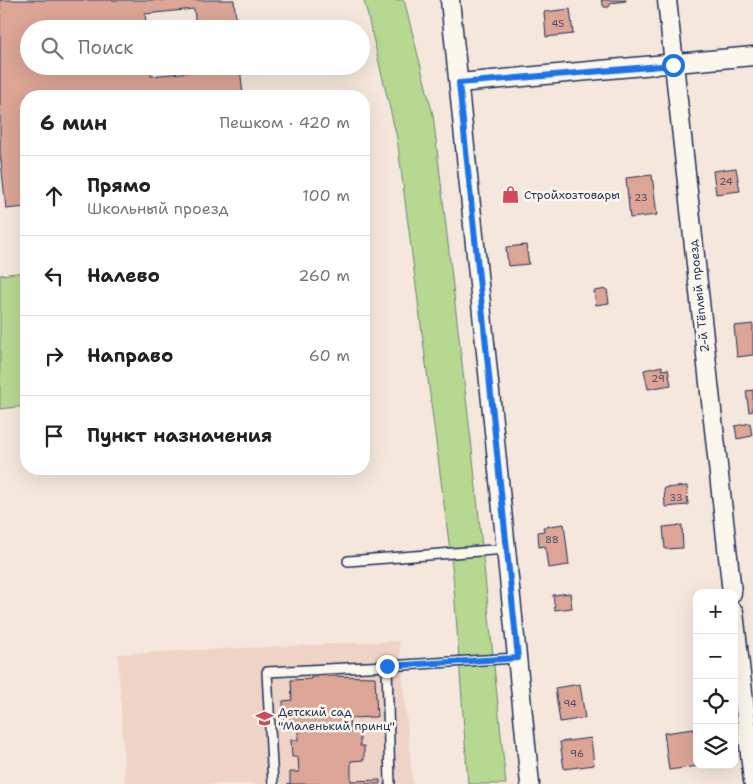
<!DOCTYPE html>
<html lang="ru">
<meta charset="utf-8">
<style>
body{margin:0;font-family:"Shantell Sans",sans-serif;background:#f2f2f2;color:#202124}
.controls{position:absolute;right:15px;bottom:15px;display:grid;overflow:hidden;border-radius:10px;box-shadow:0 5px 20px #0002}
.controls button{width:45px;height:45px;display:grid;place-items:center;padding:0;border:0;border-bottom:1px solid #e0e0e0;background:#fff;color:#202124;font:25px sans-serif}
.stop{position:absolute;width:15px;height:15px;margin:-11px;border:4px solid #1a73e8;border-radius:50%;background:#fff}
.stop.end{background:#1a73e8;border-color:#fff;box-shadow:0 1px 5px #0008}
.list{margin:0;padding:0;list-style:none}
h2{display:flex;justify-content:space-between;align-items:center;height:65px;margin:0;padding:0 20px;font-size:21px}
h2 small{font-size:16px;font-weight:400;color:#757577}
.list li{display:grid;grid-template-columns:32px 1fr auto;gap:15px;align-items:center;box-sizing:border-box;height:80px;padding:0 20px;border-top:1px solid #e0e0e0}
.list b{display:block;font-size:19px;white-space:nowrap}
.list p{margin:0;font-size:16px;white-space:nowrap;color:#757577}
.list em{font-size:16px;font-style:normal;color:#757577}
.icon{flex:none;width:28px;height:28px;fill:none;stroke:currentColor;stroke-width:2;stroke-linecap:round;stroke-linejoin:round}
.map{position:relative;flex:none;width:753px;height:784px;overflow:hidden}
.search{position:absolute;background:#fff;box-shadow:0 5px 20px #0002;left:20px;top:20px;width:350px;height:55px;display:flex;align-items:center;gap:12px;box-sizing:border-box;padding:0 18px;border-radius:28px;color:#757577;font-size:19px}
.panel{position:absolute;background:#fff;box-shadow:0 5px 20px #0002;left:20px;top:90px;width:350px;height:385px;border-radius:20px}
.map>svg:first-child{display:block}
.built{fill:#eed3c6}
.green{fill:#b7d891;stroke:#698478}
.building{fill:#dca595;stroke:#1b2f5e}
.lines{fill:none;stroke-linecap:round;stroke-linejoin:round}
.service-casing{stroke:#1b2f5e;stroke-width:12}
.minor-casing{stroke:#1b2f5e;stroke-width:21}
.service{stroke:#fbf7ec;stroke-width:9}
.minor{stroke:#fbf7ec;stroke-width:18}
.route{stroke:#1a73e8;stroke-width:6}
.labels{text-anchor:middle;stroke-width:5;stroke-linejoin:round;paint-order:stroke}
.number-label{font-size:10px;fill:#4b4c6c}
.poi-label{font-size:12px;fill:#1b2f5e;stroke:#fbf7ec;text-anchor:start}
.street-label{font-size:12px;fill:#1b2f5e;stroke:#fbf7ec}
</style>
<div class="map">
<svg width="753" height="784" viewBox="0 0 753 784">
<rect width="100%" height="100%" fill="#f5e7db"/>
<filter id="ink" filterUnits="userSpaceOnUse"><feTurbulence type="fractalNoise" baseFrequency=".02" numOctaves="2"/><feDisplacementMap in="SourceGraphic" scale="10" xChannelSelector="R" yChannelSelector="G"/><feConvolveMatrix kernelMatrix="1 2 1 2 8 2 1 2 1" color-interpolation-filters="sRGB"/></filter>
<g filter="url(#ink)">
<!-- built -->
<path class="built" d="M 399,641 L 413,784 L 125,784 L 118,654 Z"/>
<!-- green -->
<g class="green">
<path d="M 364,0 L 404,0 L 433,115 L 472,449 L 506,784 L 468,784 L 453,574 L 397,138 Z"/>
<path d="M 26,272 L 26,406 L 0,409 L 0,275 Z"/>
</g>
<!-- building -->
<g class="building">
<path d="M 0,0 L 234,0 L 237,29 L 196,29 L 194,9 L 145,14 L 147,29 L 29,29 L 29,66 L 150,66 L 151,76 L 200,71 L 199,66 L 240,66 L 243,96 L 26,96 L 26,207 L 6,209 L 0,153 Z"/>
<path d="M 601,0 L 626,0 L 626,1 L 611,3 L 609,7 L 604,7 Z"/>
<path d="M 570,9 L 573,34 L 546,37 L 544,12 Z"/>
<path d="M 736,168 L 740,191 L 716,194 L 713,171 Z"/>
<path d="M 652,175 L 657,215 L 630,218 L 626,178 Z"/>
<path d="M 526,245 L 529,264 L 508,266 L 506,247 Z"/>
<path d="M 607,289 L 609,303 L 596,305 L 594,291 Z"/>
<path d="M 753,324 L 753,355 L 737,357 L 734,326 Z"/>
<path d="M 662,366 L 662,370 L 668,369 L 671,385 L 648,389 L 644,370 Z"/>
<path d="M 753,390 L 753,411 L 749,412 L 746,391 Z"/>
<path d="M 750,423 L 752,436 L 737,439 L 735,426 Z"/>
<path d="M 687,486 L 688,505 L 665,507 L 664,488 Z"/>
<path d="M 564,524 L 569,565 L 548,568 L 545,546 L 539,547 L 538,532 L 544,531 L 543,527 Z"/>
<path d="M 682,525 L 683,548 L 665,549 L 663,527 Z"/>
<path d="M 570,593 L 572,608 L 555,610 L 553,595 Z"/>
<path d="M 327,672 L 327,676 L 375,677 L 377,717 L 349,718 L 350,732 L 360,732 L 360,746 L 364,746 L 364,760 L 351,761 L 351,781 L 380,780 L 380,784 L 287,784 L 290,784 L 290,772 L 299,772 L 298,757 L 292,757 L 291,740 L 298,740 L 298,726 L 288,726 L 288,721 L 284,721 L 283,701 L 292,700 L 291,680 L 311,679 L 311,677 L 318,677 L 317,673 Z"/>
<path d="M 580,684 L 585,718 L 560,722 L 555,688 Z"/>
<path d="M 694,729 L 698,766 L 669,770 L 664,733 Z"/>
<path d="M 591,738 L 594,765 L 564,769 L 560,742 Z"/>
</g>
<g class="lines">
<defs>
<g id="service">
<path d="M 348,561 L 506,549"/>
<path d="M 387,666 L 517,658"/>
<path d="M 273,784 L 267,672 L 387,666 L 390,784"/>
</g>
<g id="minor">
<path d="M 450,0 L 530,784"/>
<path d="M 667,0 L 732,593"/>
<path d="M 459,83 L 753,56"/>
<path d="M 734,612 L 753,781"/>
</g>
</defs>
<!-- service casing -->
<use href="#service" class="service-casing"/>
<!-- minor casing -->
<use href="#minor" class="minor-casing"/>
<!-- service -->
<use href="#service" class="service"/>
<!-- minor -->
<use href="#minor" class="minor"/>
</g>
</g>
<g class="lines" filter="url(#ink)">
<!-- route -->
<path class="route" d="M 387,666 L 518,658 L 459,83 L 673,65"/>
</g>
<!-- icons -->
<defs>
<symbol id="shop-bare" viewBox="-9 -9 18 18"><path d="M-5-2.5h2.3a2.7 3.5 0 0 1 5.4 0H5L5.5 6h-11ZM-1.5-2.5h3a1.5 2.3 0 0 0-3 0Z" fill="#d1495b" stroke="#fbf7ec" stroke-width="2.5" paint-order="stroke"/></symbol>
<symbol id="school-bare" viewBox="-9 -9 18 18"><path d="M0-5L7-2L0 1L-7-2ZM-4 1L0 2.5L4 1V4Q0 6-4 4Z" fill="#d1495b" stroke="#fbf7ec" stroke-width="2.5" paint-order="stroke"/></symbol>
</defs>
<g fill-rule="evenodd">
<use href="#shop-bare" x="498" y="182" width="25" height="25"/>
<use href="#school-bare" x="252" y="706" width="25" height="25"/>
</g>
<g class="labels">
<!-- number labels -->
<g class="number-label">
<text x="558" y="27">45</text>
<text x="726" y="185">24</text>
<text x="641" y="201">23</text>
<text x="658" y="382">29</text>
<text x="676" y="501">33</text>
<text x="552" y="543">88</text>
<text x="570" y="707">94</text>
<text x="577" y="757">96</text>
</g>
<!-- poi labels -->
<g class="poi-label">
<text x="524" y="199">Стройхозтовары</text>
<text x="278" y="716">Детский сад<tspan x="278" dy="14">"Маленький принц"</tspan></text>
</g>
<!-- street labels -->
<g class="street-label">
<text transform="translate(699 296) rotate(-96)" y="4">2-й Тёплый проезд</text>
</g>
</g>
</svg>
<div class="controls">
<button>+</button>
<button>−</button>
<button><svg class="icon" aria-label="locate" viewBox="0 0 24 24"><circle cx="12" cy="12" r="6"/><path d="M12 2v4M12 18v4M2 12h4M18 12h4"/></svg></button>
<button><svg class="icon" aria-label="layers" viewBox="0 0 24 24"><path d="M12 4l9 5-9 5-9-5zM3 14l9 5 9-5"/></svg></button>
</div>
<div class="stop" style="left:673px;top:65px"></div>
<div class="stop end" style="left:387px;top:666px"></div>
<div class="search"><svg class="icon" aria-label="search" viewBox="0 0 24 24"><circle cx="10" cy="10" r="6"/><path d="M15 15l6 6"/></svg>Поиск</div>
<section class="panel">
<h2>6 мин<small>Пешком · 420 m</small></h2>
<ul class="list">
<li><svg class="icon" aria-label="ahead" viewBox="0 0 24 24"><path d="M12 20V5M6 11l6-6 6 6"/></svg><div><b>Прямо</b><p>Школьный проезд</p></div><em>100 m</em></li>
<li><svg class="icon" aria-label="left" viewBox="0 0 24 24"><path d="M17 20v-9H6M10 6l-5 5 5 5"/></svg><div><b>Налево</b></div><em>260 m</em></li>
<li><svg class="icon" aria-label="right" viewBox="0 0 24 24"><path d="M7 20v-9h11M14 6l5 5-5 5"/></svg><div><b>Направо</b></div><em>60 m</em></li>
<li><svg class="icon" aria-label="arrive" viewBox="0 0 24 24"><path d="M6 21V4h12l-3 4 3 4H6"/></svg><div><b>Пункт назначения</b></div></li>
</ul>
</section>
</div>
